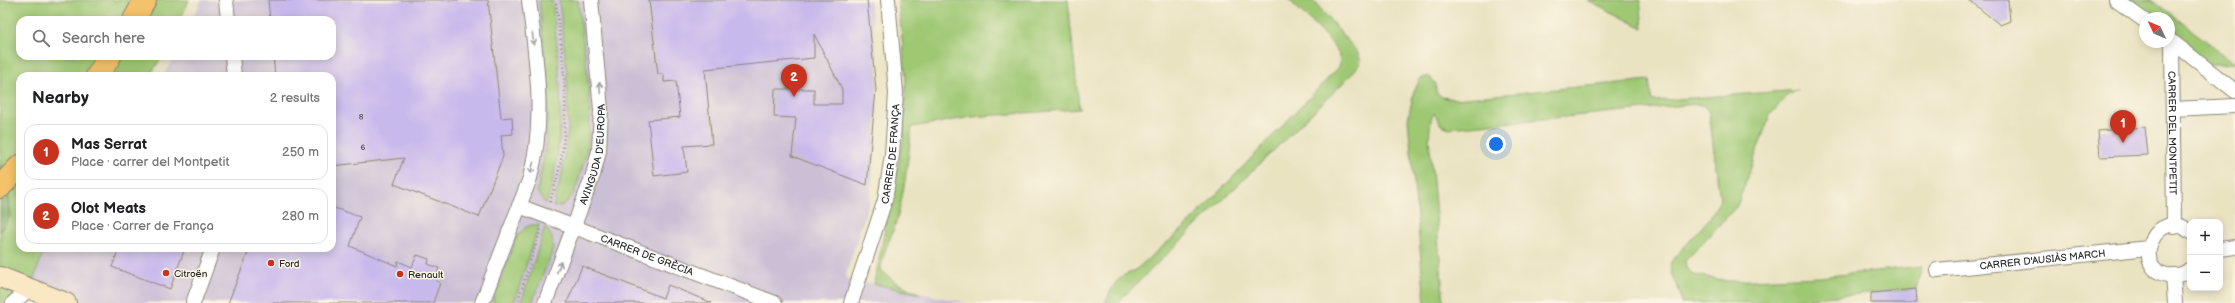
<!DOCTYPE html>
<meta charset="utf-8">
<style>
body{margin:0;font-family:"Balsamiq Sans",sans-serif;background:#f2f2f2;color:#202124}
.controls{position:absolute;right:12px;bottom:12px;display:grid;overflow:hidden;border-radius:8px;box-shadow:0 2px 10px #0003}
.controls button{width:36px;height:36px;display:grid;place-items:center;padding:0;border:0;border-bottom:1px solid #e0e0e0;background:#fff;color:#202124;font:20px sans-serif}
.compass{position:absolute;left:2139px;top:12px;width:36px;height:36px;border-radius:50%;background:#fff;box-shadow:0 2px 10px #0003;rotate:314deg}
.you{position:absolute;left:1496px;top:144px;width:14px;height:14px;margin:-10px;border:3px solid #fff;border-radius:50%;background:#1a73e8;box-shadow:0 0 0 6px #1a73e833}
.badge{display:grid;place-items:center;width:26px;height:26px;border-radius:50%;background:#c8321e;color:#fff;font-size:13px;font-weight:700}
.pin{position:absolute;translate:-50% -33px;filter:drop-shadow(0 1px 2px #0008)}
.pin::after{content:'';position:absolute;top:21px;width:14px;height:12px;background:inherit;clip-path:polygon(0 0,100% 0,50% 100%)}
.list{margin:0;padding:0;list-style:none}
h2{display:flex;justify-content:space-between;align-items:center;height:52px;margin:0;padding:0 16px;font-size:17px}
h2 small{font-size:13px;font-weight:400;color:#757577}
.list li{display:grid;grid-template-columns:26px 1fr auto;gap:12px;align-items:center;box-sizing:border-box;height:56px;margin:0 8px 8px;padding:0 8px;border:1px solid #e0e0e0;border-radius:12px}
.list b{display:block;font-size:15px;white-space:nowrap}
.list p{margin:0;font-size:13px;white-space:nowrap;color:#757577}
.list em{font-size:13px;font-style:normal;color:#757577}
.icon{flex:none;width:22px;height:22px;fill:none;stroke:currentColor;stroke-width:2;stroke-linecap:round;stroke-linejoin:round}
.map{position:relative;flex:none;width:2235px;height:303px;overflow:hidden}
.search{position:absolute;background:#fff;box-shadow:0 2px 10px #0003;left:16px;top:16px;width:320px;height:44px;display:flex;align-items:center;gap:10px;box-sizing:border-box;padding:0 14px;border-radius:12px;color:#757577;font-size:15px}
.panel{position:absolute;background:#fff;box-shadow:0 2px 10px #0003;left:16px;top:72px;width:320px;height:180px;border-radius:12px}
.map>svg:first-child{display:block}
.industrial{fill:#cbbfd5}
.green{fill:#9fc873;stroke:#657a4f}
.forest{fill:#7fac65;stroke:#556c48}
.building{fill:#c8b9ec}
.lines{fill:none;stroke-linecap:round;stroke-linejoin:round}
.street-casing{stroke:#8a8776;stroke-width:16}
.secondary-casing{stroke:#8a8776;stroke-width:22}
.primary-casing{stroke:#8a8776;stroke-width:24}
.path{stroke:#8a8776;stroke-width:2.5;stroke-dasharray:1 3;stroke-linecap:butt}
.street{stroke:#fff;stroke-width:14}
.secondary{stroke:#fae7c3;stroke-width:20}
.primary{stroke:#f3c26a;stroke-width:22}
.oneway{stroke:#a0a0a0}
.poi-dot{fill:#c8321e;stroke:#fcf5e5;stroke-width:1.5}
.labels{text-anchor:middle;stroke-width:3;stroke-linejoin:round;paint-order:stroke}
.number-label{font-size:8px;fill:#524e5b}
.street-label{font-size:10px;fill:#2b2b2b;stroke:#fcf5e5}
.poi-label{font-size:10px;fill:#2b2b2b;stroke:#fcf5e5;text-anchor:start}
</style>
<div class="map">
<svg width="2235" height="303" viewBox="0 0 2235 303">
<rect width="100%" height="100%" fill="#fcf5e5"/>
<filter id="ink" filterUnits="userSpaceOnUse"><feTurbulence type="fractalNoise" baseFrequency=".025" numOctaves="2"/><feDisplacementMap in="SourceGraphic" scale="8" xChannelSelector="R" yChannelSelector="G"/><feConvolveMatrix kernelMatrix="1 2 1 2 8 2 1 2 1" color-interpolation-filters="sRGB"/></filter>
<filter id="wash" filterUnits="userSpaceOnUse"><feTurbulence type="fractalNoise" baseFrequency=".012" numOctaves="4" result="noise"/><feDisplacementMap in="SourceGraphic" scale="16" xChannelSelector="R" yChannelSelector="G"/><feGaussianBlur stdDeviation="0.9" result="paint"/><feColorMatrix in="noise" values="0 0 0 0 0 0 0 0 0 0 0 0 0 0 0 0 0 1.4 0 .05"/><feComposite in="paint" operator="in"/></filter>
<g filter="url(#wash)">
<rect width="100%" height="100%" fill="#eae3c2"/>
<!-- industrial -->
<path class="industrial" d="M 201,0 L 870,0 L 878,73 L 876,143 L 870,199 L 845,278 L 968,303 L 42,303 L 0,276 L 31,248 L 332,248 L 332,76 L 163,76 L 174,56 L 332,56 L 332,20 L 192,20 Z"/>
<!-- green -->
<g class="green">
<path d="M 0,0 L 189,0 L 180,20 L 20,20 L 20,56 L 163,56 L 149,76 L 20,76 L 20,248 L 45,248 L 25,303 L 0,303 Z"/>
<path d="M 539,0 L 552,0 C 560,71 568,133 547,202 L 545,203 L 537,192 L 546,145 L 548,89 Z"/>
<path d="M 559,0 L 578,0 C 582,42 593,92 589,134 C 588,149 583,164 579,178 C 575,192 569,207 553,207 L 562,174 L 568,130 L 567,74 Z"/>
<path d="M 898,0 L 1068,0 L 1079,109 L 972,117 L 912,127 C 908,158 905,189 897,219 C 892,237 882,251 881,270 L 895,282 L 921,294 L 874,284 L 904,135 L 906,78 Z"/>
<path d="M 1289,0 L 1313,0 L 1358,53 L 1361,62 L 1350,76 L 1122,298 L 1120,303 L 1105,303 L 1113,286 L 1122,276 L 1134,271 L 1183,229 L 1339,67 C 1339,64 1340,60 1340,57 C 1335,42 1301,12 1289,0 Z"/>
<path d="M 1588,0 L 1640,0 L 1643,28 Z"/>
<path d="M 2116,0 L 2152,0 L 2235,63 L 2202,65 L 2169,39 L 2169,18 L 2145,18 Z"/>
<path d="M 1429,76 L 1436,84 L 1436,92 L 1442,97 L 1455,99 L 1649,80 L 1652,101 L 1799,90 L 1788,95 L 1770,115 L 1737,206 L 1688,258 L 1685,261 L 1687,268 L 1694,275 L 1729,281 L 1820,277 L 1922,266 L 1916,289 L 1757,303 L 1681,303 C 1683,288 1667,277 1671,262 L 1709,219 L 1720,200 L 1709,112 L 1704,106 L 1697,104 L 1450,128 L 1441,125 L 1434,113 L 1431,119 L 1429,138 L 1444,303 L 1425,303 L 1408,119 L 1414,91 L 1421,78 Z"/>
<path d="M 532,225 L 539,225 L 514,303 L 492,303 L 517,236 L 526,227 Z"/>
<path d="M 545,227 C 552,234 554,242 552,252 L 532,303 L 521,303 Z"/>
</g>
<!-- forest -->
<path class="forest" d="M 0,164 L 6,172 L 11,215 L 0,232 Z"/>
<g id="blocks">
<!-- building -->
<g class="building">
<path d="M 268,0 L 488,0 L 501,118 L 512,117 L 513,134 L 501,135 L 503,156 L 479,217 L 394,184 L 404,158 L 332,166 L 332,76 L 275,76 L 273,56 L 332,56 L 332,20 L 270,20 Z"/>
<path d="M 649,0 L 867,0 L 876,90 L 867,185 L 792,156 L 796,118 L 774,117 L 775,89 L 814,89 L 814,104 L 842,104 L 842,89 L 814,34 L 814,58 L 705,69 L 712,144 L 684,146 L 687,172 L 654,176 L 648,120 L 680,117 L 676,81 L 664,82 L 664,74 L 658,74 Z"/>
<path d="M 1969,0 L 2008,0 L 2010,21 L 2000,25 Z"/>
<path d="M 2145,127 L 2148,155 L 2100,157 L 2098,131 Z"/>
<path d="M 332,207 L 360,217 L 350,246 L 397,266 L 398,261 L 412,267 L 417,255 L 429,259 L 428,264 L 439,268 L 435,280 L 440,283 L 433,303 L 228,303 L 250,248 L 332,248 Z"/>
<path d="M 119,248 L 185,248 L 170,289 L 112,267 Z"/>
<path d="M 582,266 L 663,298 L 668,285 L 712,303 L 567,303 Z"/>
<path d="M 1916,289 L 1917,303 L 1871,303 L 1871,293 Z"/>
</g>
</g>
</g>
<g filter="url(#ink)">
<use href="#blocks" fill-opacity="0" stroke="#8a8776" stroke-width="1"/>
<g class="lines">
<defs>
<g id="street">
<path d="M 226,0 L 228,20"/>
<path d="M 2116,0 L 2145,21"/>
<path d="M 2169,39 L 2235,91"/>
<path id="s1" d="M 2172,41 L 2174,226"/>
<path d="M 232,56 L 234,76"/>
<path d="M 2173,109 L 2235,106"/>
<path id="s2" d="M 519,206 L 775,303"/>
<path d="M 2190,232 C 2159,204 2128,266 2167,275 C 2175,276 2184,275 2190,269"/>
<path d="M 2220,249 L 2235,247"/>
<path id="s3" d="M 1937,270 L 2149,248"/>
<path d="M 2173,275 L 2175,303"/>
<path d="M 13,303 L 29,289"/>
<path d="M 193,303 L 213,248"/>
<path d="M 482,303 L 530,178 C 546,120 536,59 529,0"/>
<path id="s4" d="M 545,303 L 593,175 L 599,151 L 601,110 L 591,0"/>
<path id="s5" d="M 851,303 L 885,200 L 892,155 L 896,93 L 888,0"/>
</g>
<path id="secondary" d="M 0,277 L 66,303"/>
<g id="primary">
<path d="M 134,20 L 145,0"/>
<path d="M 97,76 L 110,56"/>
<path d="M 0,187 L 20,166"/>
</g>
</defs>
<!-- street casing -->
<use href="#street" class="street-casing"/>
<!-- secondary casing -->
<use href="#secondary" class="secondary-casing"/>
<!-- primary casing -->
<use href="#primary" class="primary-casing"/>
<!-- path -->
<g class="path">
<path d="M 550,202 C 556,183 561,165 563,145 C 569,97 561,47 556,0"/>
<path d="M 517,303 L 541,229"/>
</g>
<!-- street -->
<use href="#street" class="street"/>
<!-- secondary -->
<use href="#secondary" class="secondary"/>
<!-- primary -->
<use href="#primary" class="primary"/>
</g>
<!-- one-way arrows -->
<defs><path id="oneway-shaft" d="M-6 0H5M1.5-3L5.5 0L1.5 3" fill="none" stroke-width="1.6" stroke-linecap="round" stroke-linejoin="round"/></defs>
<g class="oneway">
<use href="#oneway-shaft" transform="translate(533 39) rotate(84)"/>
<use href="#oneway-shaft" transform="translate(600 88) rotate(-94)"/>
<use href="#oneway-shaft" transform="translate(532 168) rotate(105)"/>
<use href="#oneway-shaft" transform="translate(559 267) rotate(-69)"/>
</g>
</g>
<!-- markers -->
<g class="poi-dot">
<circle cx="271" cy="263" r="4"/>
<circle cx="166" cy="273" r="4"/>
<circle cx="400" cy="274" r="4"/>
</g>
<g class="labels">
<!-- number labels -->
<g class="number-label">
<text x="361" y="119">8</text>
<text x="363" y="150">6</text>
</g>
<!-- street labels -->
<g class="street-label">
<text dy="4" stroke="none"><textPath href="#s1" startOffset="92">CARRER DEL MONTPETIT</textPath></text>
<text dy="4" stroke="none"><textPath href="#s4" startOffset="157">AVINGUDA D'EUROPA</textPath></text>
<text dy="4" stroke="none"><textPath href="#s5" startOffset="155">CARRER DE FRANÇA</textPath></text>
<text dy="4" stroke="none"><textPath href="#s2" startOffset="137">CARRER DE GRÈCIA</textPath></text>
<text dy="4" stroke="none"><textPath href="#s3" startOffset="106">CARRER D'AUSIÀS MARCH</textPath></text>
</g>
<!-- poi labels -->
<g class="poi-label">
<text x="279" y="267">Ford</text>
<text x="174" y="277">Citroën</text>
<text x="408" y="278">Renault</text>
</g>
</g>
</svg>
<div class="controls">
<button>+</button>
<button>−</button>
</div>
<svg class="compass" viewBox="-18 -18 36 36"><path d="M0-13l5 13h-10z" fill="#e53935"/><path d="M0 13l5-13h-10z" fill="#757577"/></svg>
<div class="you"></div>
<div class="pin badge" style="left:2123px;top:143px">1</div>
<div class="pin badge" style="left:794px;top:97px">2</div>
<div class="search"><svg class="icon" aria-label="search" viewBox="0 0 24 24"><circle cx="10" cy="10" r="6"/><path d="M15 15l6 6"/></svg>Search here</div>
<section class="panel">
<h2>Nearby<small>2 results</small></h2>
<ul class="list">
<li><span class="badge">1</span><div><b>Mas Serrat</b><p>Place · carrer del Montpetit</p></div><em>250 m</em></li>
<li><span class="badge">2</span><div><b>Olot Meats</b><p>Place · Carrer de França</p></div><em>280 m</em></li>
</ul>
</section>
</div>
